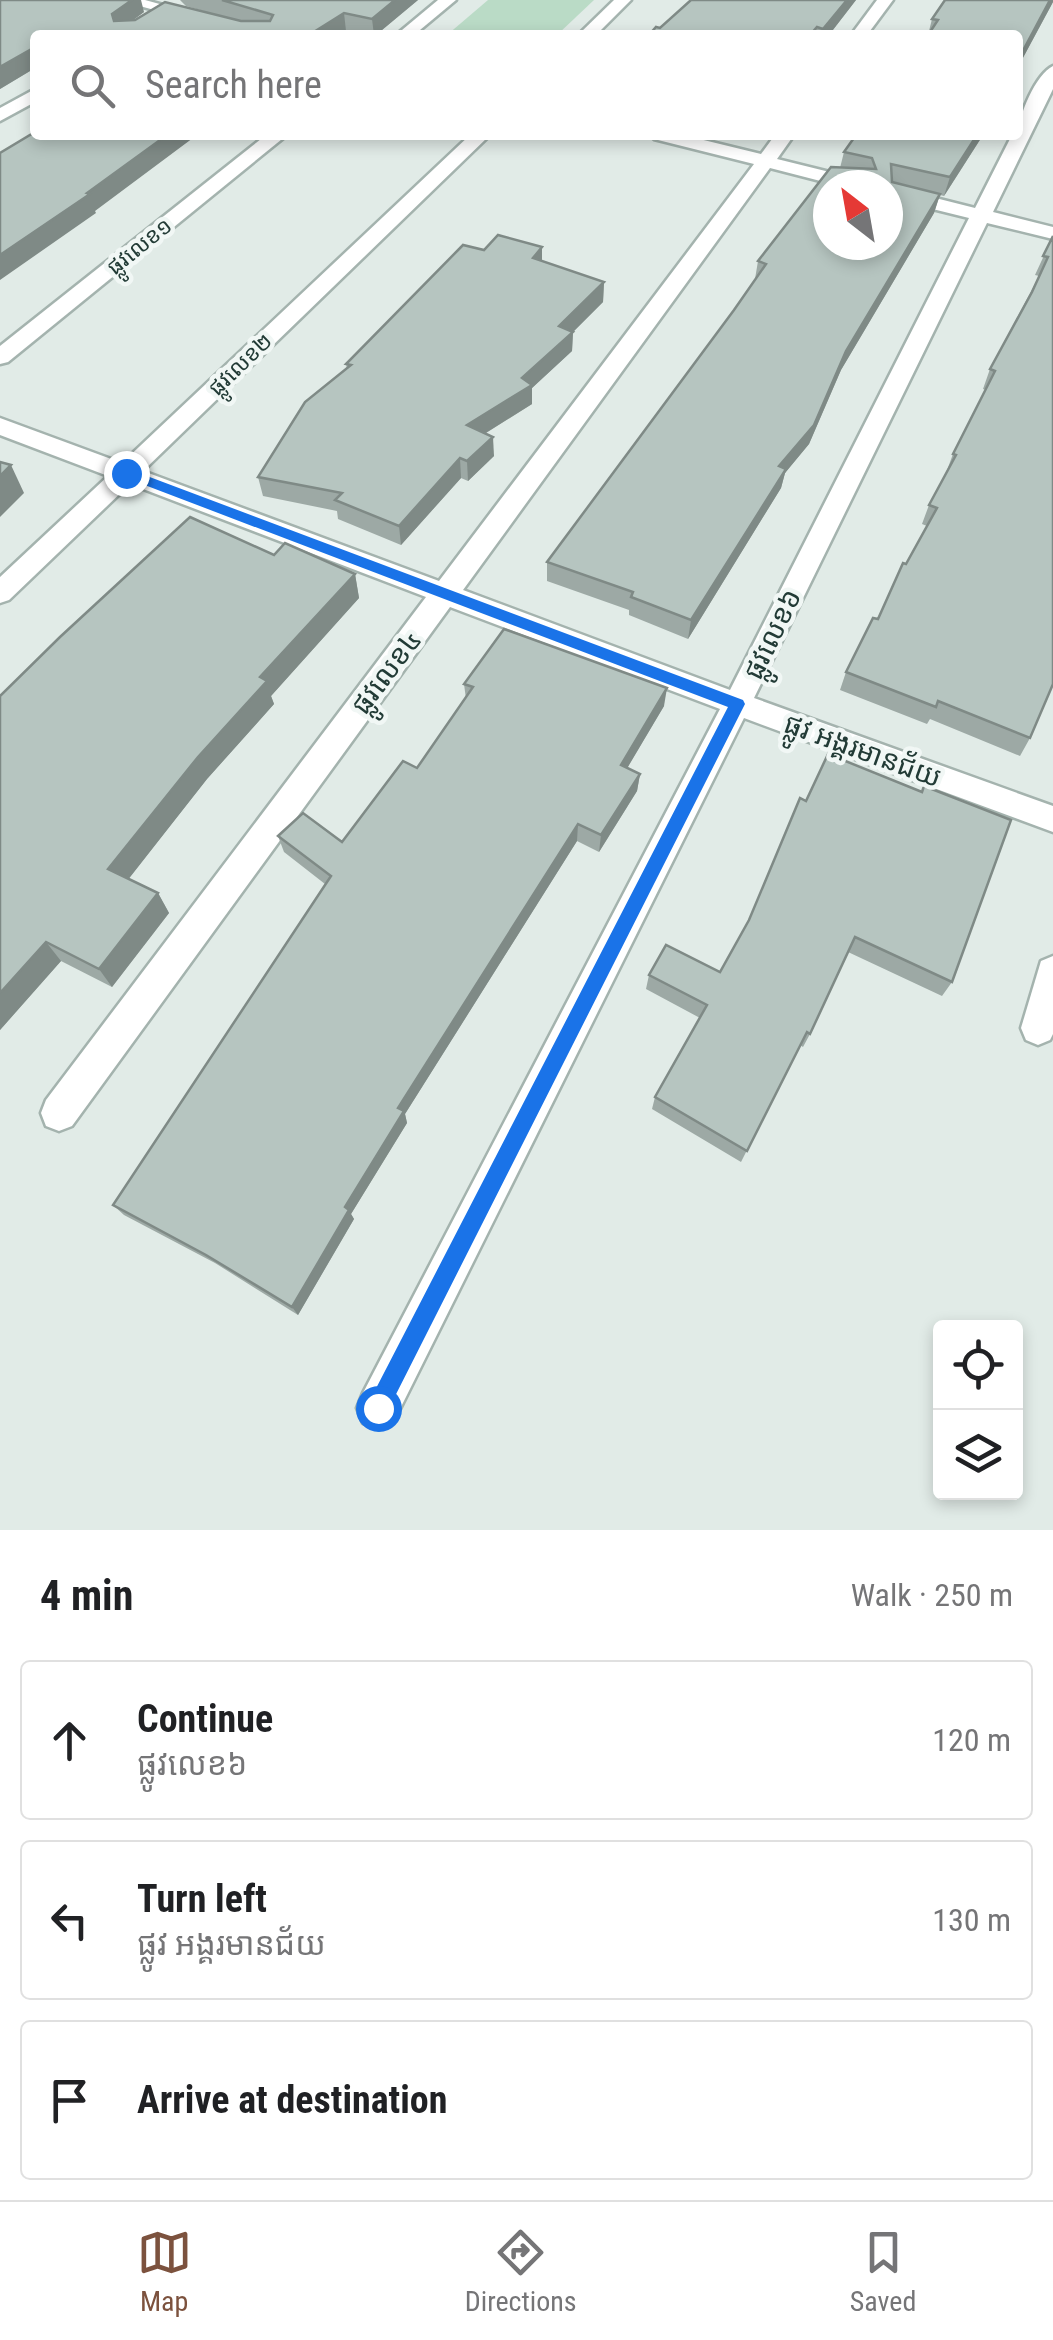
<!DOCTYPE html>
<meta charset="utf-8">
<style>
body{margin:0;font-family:"Roboto Condensed","Noto Sans Khmer",sans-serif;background:#f2f2f2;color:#202124}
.controls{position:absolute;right:30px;bottom:30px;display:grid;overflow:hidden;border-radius:10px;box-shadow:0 5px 15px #0003}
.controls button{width:90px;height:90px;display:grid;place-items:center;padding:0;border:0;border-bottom:2px solid #e0e0e0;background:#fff;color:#202124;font:50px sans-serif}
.compass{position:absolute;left:813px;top:170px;width:90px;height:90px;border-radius:50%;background:#fff;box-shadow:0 5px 15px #0003;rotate:329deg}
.stop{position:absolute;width:30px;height:30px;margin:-22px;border:8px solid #1a73e8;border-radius:50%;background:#fff}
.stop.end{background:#1a73e8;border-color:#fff;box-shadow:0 2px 10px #0008}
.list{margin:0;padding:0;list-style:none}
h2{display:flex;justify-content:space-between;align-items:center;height:130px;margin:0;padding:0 40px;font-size:42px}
h2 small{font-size:32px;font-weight:400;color:#757577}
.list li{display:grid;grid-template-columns:65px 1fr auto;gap:30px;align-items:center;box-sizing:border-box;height:160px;margin:0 20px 20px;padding:0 20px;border:2px solid #e0e0e0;border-radius:10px}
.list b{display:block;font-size:38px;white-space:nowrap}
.list p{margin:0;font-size:32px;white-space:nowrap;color:#757577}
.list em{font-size:32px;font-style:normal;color:#757577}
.icon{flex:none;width:55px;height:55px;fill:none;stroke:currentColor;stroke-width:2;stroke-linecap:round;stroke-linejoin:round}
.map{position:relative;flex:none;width:1053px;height:1530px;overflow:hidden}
.search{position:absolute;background:#fff;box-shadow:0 5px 15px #0003;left:30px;right:30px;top:30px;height:110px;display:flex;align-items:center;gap:25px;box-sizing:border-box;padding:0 35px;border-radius:10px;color:#757577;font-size:38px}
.sheet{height:670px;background:#fff}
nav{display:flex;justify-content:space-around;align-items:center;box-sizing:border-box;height:140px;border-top:2px solid #e0e0e0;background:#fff;font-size:28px;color:#757577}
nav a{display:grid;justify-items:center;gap:5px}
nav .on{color:#7c523e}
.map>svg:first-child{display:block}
.green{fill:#badbc6}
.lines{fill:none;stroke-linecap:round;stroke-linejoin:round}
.minor-casing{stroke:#a4b3ae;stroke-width:5}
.minor{fill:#fff;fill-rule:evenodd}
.wall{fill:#9da9a5}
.shaded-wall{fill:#7f8a86}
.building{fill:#b6c5c0;stroke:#7f8a86;stroke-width:2.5;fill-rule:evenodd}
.route{fill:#1a73e8}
.labels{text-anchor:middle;stroke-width:9;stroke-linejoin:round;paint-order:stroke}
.far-street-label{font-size:22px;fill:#223b36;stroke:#f1f7f5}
.street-label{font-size:28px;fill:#223b36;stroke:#f1f7f5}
</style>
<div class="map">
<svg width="1053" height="1530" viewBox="0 0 1053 1530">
<rect width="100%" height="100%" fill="#e1ebe7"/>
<!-- green -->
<path class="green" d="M 488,0 L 594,0 L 557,35 L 447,35 Z"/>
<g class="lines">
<defs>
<g id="minor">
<path d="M 118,0 L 145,0 L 273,35 L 245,35 Z"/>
<path d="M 438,0 L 456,0 L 414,35 L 396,35 Z"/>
<path d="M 614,0 L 631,0 L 596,35 L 578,35 Z"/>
<path d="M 877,0 L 893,0 L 867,35 L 851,35 Z"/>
<path d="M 1053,66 L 1053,89 L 993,212 L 1053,227 L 1053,239 L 987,223 L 754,698 L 1053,806 L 1053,832 L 744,718 L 393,1423 L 378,1429 L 363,1423 L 357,1408 L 363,1393 L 720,709 L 450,607 L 72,1126 L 59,1131 L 46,1126 L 41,1113 L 46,1100 L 426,597 L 130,484 L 9,600 L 0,603 L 0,577 L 108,476 L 0,435 L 0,418 L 122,463 L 470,135 L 490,135 L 143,471 L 439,581 L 754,164 L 654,139 L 652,135 L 683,135 L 761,154 L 775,135 L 794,135 L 777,159 L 866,181 L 869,185 L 836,185 L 770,168 L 463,590 L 730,690 L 969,218 L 888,198 L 888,186 L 975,208 L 1012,135 L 1018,135 C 1018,116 1036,74 1053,66 Z"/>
<path d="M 35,89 L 35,102 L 0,121 L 0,108 Z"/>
<path d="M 266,135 L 287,135 L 8,362 L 0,364 L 0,346 Z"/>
<path d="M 1053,956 L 1053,1034 L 1050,1040 L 1038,1045 L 1026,1040 L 1021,1028 L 1041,961 Z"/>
</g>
</defs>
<!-- minor casing -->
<use href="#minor" class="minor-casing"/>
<!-- minor -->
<use href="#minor" class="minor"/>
</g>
<!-- wall -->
<g class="wall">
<path d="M 0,0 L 144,12 L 133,20 L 207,12 L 186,6 L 180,0 L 418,0 L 376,35 L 366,35 L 346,31 L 339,35 L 35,35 L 35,68 L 0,89 Z"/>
<path d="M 691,0 L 856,0 L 829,35 L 649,35 L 660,28 Z"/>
<path d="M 1053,2 L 1018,67 L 1018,35 L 928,35 L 932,19 Z"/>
<path d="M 983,135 L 944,196 L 940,195 L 934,213 L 841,370 L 809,444 L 785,473 L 781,488 L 688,639 L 629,615 L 629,610 L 547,581 L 547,562 L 734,310 L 755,279 L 758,261 L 840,168 L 844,152 Z"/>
<path d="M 1053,236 L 1030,738 L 1020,756 L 930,719 L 927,724 L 840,690 L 846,672 L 878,619 L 927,526 L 922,524 L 929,505 L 946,473 L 953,454 L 986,390 L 983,389 L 990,369 L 1039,276 L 1035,275 Z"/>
<path d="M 542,247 L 542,261 L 604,282 L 603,302 L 573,332 L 572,351 L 532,388 L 532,404 L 486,433 L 494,456 L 468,481 L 461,478 L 401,545 L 338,519 L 337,511 L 263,496 L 258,477 L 347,369 L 346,364 L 484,250 Z"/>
<path d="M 274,555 L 355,574 L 359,598 L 271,696 L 274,704 L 207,779 L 128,879 L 158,893 L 169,913 L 112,987 L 61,961 L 0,1030 L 0,696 Z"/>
<path d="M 464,684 L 664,706 L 627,768 L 640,774 L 637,791 L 599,852 L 577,841 L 405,1114 L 407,1123 L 351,1214 L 354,1219 L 298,1315 L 215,1263 L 124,1215 L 113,1205 L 325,884 L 284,852 L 278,836 L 342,842 L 417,768 L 466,699 Z"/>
<path d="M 800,798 L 952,982 L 942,996 L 848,952 L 810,1034 L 803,1047 L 800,1045 L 741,1162 L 652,1109 L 655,1097 L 700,1018 L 646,989 L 649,975 L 720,972 L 749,920 Z"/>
</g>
<!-- shaded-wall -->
<g class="shaded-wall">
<path d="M 132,0 L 141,0 L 144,12 L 117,32 L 112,14 Z"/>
<path d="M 395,0 L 418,0 L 376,35 L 374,35 L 372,19 Z"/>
<path d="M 847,0 L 856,0 L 829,35 L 822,35 L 823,29 Z"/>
<path d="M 1050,0 L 1053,0 L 1053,2 L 1018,67 L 1018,60 Z"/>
<path d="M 344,13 L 346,31 L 339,35 L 309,35 Z"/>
<path d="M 35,47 L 35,68 L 0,89 L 0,67 Z"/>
<path d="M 167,135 L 197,135 L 95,211 L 96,213 L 0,280 L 0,255 Z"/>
<path d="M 977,135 L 983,135 L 944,196 L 950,177 Z"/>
<path d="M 940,194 L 934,213 L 841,370 L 809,444 L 785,473 L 781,488 L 688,639 L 691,620 L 846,351 Z"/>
<path d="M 542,247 L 542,267 L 533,258 Z"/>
<path d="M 604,282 L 603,302 L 573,332 L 572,351 L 532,388 L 532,404 L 468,444 L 467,425 L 522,378 L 559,326 Z"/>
<path d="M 493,437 L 494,456 L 468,481 L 467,461 Z"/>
<path d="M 460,458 L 461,478 L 401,545 L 399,526 Z"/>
<path d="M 11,465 L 24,493 L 0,517 L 0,476 Z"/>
<path d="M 355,574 L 359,598 L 271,696 L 274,704 L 207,779 L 120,890 L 108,869 L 260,677 Z"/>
<path d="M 667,688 L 664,706 L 619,782 L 621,765 Z"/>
<path d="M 640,774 L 637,791 L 599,852 L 601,835 Z"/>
<path d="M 578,824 L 577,841 L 405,1114 L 407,1123 L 351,1214 L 354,1219 L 298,1315 L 292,1307 L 398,1108 Z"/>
<path d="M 158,893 L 169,913 L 112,987 L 99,969 Z"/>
<path d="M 46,942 L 61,961 L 0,1030 L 0,993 Z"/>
</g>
<!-- building -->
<g class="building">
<path d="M 0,0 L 132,0 L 112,14 L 114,21 L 135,20 L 165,2 L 241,21 L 270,21 L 273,15 L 222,0 L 395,0 L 372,19 L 344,13 L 309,35 L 35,35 L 35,47 L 0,67 Z"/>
<path d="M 691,0 L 847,0 L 823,29 L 817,27 L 810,35 L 649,35 L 656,27 L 660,28 Z"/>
<path d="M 945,0 L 1050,0 L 1018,60 L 1018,35 L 928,35 L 938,20 L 932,19 Z"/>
<path d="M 35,132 L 35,135 L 167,135 L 87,193 L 90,194 L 0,255 L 0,153 Z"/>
<path d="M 856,135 L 977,135 L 950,177 L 891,164 L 892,182 L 940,194 L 846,351 L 814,425 L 779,466 L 786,469 L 691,620 L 631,597 L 633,592 L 547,562 L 734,310 L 766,264 L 758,261 L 831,167 L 876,169 L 872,158 L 844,152 ZM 828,185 L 888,185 L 888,245 L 828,245 Z"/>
<path d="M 498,235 L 542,247 L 533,258 L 604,282 L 559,326 L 573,332 L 522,378 L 532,385 L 467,425 L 493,437 L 467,461 L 460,458 L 399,526 L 335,500 L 342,493 L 258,477 L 305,402 L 351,365 L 346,364 L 463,245 L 484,250 Z"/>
<path d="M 1053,236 L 1053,684 L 1030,738 L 938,701 L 936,707 L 846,672 L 873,618 L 878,619 L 903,563 L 906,564 L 937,508 L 929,505 L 956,455 L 953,454 L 995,371 L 990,369 L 1032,292 L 1048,257 L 1043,256 Z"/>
<path d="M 0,462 L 11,465 L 0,476 Z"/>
<path d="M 190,517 L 274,555 L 285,543 L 355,574 L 260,677 L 267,681 L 198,757 L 108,869 L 158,893 L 99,969 L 46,942 L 0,993 L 0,696 L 60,637 Z"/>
<path d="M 504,629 L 667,688 L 621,765 L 640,774 L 601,835 L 578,824 L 398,1108 L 404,1111 L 345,1207 L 349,1210 L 292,1307 L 206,1255 L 113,1205 L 331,876 L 278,836 L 303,813 L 342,842 L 403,761 L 417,768 L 473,687 L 464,684 Z"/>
<path d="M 828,754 L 922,792 L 924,786 L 1011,820 L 952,982 L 855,937 L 810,1034 L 807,1032 L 747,1151 L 655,1097 L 707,1005 L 649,975 L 666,945 L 720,972 L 749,920 L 800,798 L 806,801 Z"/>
</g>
<!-- route -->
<path class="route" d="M 121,470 L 131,470 L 743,700 L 745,704 L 385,1416 L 378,1419 L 370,1416 L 366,1408 L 370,1400 L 728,707 L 121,476 Z"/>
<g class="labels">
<!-- far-street labels -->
<g class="far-street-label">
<text transform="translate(139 246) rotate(-39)" y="8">ផ្លូវលេខ១</text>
<text transform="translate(240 364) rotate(-44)" y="8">ផ្លូវលេខ២</text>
</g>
<!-- street labels -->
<g class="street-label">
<text transform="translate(772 634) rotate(-64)" y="10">ផ្លូវលេខ៦</text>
<text transform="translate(386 672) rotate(-53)" y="10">ផ្លូវលេខ៤</text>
<text transform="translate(863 750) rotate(20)" y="10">ផ្លូវ អង្គរមានជ័យ</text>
</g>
</g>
</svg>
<div class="controls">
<button><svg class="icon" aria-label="locate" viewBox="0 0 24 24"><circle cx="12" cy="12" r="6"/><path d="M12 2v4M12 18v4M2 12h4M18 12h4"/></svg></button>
<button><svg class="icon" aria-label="layers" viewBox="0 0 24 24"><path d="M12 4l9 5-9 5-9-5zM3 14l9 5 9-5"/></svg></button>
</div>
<svg class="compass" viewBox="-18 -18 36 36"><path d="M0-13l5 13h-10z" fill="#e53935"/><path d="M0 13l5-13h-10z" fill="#757577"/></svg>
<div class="stop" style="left:378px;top:1408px"></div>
<div class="stop end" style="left:126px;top:473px"></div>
<div class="search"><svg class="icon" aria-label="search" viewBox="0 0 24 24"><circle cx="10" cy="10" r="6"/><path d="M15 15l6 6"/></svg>Search here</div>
</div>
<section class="sheet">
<h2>4 min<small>Walk · 250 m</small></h2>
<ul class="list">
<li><svg class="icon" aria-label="ahead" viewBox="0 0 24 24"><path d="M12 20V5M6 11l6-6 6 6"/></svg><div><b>Continue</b><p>ផ្លូវលេខ៦</p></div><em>120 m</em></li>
<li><svg class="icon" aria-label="left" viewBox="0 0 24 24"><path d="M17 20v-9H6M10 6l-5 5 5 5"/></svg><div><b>Turn left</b><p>ផ្លូវ អង្គរមានជ័យ</p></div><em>130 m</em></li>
<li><svg class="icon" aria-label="arrive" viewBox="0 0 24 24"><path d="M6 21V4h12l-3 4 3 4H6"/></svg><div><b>Arrive at destination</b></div></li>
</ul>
</section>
<nav>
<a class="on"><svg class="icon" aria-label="map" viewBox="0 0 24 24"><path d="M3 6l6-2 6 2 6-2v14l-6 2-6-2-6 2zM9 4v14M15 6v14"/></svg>Map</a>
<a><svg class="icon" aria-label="directions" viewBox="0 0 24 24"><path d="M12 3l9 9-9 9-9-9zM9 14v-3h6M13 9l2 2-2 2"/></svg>Directions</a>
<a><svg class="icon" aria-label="saved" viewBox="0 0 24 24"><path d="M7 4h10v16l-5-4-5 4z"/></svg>Saved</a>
</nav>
